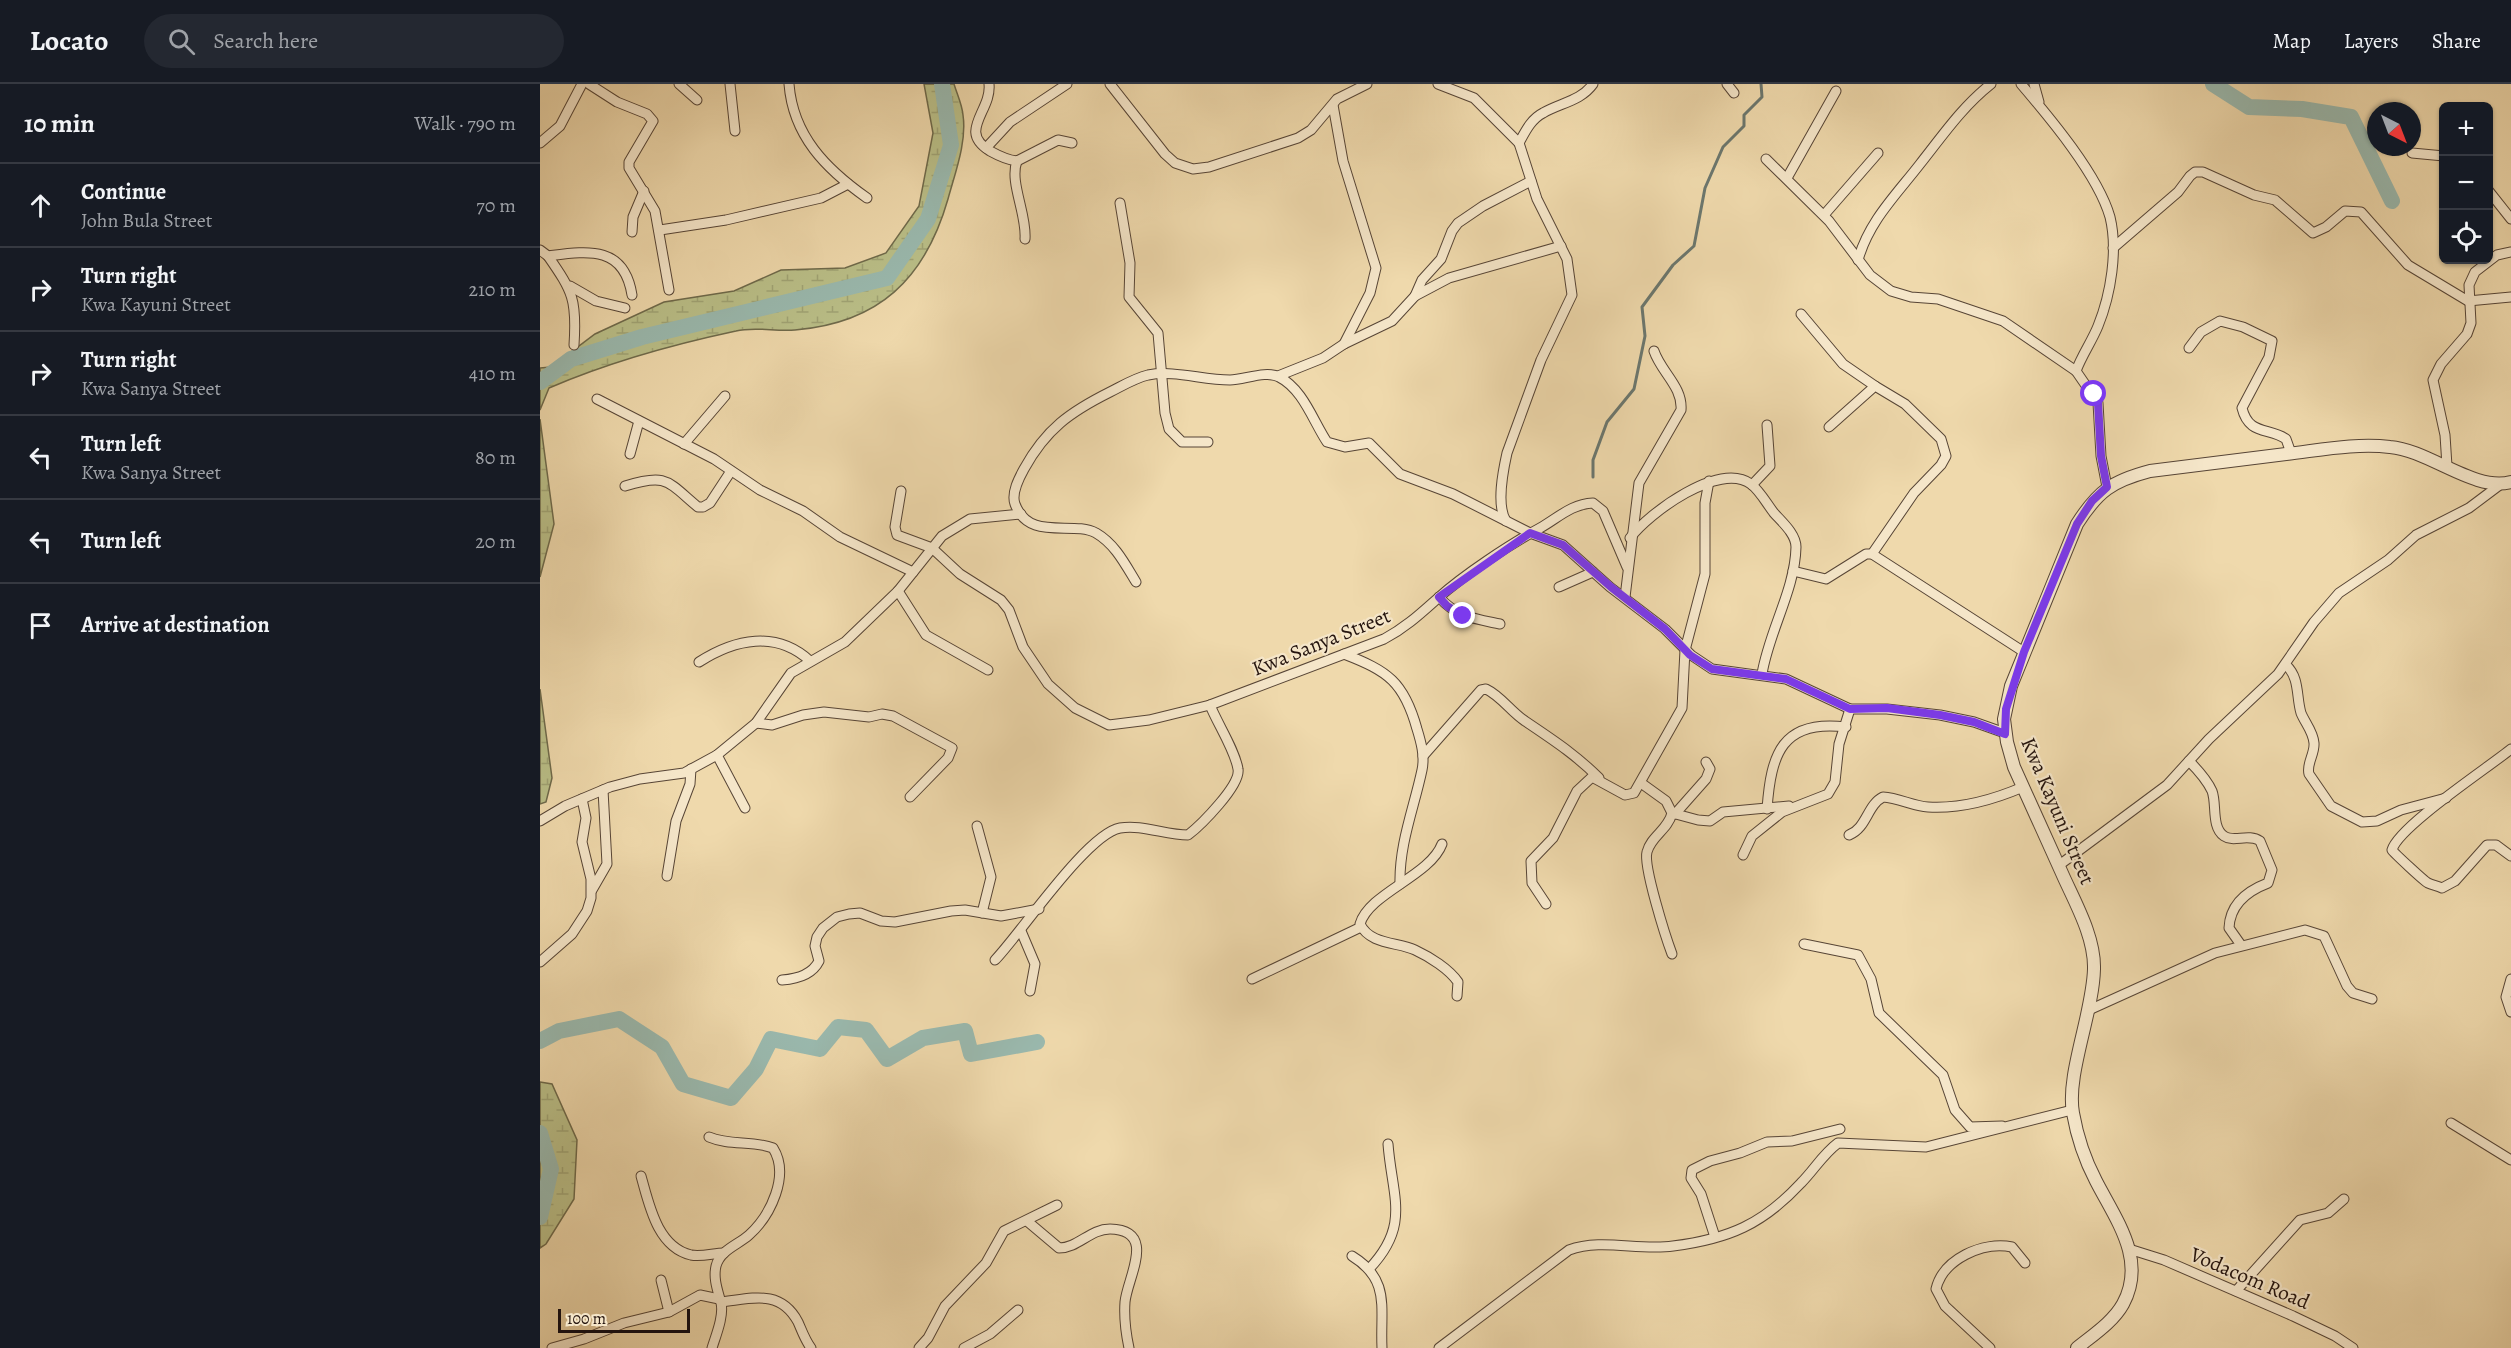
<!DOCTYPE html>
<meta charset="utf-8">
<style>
body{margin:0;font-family:Alegreya,serif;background:#242831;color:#f1f3f6}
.controls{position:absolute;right:18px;top:18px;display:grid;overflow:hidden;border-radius:9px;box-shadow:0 2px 4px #0004}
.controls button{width:54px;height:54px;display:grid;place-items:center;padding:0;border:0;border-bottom:2px solid #363941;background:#171b24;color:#f1f3f6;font:30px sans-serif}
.compass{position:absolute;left:1827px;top:18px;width:54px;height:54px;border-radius:50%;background:#171b24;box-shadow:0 2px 4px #0004;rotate:138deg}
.scale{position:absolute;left:18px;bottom:15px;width:132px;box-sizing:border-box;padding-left:6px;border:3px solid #24140e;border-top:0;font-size:16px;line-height:21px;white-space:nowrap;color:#24140e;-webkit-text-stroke:4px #f5e6c9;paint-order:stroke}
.stop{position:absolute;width:18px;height:18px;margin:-14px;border:4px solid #7c3aed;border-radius:50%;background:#fff}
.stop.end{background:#7c3aed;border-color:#fff;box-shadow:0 2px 6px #0008}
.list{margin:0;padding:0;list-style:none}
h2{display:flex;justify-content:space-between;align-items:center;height:78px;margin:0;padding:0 24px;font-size:26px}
h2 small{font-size:20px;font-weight:400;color:#9ea1a6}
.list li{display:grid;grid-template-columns:39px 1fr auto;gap:18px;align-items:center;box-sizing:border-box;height:84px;padding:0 24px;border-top:2px solid #363941}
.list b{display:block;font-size:22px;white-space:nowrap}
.list p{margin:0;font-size:20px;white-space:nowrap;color:#9ea1a6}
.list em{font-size:20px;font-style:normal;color:#9ea1a6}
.icon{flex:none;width:33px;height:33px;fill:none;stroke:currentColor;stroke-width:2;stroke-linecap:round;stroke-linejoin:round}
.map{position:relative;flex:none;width:1971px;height:1264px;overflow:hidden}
header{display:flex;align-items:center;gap:36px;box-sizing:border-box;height:84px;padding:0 30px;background:#171b24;border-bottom:2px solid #363941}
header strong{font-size:28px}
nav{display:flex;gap:33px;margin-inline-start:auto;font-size:21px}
.search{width:420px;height:54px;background:#242831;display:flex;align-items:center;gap:15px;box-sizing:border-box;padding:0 21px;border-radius:33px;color:#9ea1a6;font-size:22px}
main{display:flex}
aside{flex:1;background:#171b24}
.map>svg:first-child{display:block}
.wetland{fill:url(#wetland-marsh);stroke:#6f6a4b;stroke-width:1.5}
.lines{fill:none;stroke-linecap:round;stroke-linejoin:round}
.stream{stroke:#6b776e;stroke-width:3}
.river{stroke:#9ab9ae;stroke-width:16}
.minor-casing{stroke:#574536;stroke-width:11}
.tertiary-casing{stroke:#574536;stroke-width:14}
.minor{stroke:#f5e6c9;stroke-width:9}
.tertiary{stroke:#f5e6c9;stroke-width:12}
.route{stroke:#7c3aed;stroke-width:8}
.labels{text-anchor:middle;stroke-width:4.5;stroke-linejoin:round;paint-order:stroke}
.street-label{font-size:21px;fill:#24140e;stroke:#f5e6c9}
</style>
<header>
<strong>Locato</strong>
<div class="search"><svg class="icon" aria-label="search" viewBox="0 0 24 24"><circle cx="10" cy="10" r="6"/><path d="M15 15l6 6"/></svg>Search here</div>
<nav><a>Map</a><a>Layers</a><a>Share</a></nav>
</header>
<main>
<aside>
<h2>10 min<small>Walk · 790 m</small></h2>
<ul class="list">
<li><svg class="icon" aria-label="ahead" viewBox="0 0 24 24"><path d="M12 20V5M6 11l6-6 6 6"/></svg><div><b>Continue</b><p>John Bula Street</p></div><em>70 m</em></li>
<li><svg class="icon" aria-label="right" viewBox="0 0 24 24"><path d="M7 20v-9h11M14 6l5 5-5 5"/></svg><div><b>Turn right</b><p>Kwa Kayuni Street</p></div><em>210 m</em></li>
<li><svg class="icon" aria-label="right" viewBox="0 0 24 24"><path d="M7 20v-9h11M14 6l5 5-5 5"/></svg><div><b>Turn right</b><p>Kwa Sanya Street</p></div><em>410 m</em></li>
<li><svg class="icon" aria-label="left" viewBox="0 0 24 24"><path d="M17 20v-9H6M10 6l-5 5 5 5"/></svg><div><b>Turn left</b><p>Kwa Sanya Street</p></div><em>80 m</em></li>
<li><svg class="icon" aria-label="left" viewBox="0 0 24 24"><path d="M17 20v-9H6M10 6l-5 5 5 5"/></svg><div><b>Turn left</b></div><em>20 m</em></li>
<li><svg class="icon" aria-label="arrive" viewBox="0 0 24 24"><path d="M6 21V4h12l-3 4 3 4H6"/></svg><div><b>Arrive at destination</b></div></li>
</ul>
</aside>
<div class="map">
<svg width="1971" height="1264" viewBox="0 0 1971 1264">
<defs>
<pattern id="wetland-marsh" width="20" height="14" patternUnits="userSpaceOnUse" patternTransform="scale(1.5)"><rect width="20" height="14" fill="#babf88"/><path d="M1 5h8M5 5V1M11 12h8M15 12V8" fill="none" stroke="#a0a374"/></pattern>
</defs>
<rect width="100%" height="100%" fill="#efd9ac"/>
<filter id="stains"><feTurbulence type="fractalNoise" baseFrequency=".00333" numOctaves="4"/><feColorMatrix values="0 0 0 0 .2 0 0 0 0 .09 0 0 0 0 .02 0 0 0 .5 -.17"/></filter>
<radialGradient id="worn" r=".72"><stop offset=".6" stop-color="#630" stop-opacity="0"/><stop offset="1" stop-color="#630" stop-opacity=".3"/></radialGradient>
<!-- wetland -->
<g class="wetland">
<path d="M 384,0 L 414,0 C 417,10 422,20 423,31 C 427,58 415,89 408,115 C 385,195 339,239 255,246 C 236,248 215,242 196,247 C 135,260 67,279 9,304 L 0,326 L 0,284 L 11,283 L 55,250 L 124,218 L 194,207 L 241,186 L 305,184 L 346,169 L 379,122 L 393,49 Z"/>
<path d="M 0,335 L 14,440 L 0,493 Z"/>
<path d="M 0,605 L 12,694 L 6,718 L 0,720 Z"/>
<path d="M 0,998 L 12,1000 L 37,1056 L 34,1115 L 6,1160 L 0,1164 Z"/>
</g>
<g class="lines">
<!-- stream -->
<path class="stream" d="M 1053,393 L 1053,376 L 1067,338 L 1094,305 L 1105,252 L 1102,223 L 1133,181 L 1154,162 L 1165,104 L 1183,63 L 1204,42 L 1204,31 L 1222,13 L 1221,0"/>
<!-- river -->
<g class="river">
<path d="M 1673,0 L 1709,23 L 1762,25 L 1811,33 L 1852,117"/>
<path d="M 0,298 L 31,275 L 102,253 L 347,194 L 388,135 L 411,61 L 402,0"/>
<path d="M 0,957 L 19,947 L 79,935 L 122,963 L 143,1000 L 191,1014 L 216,985 L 231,955 L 280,965 L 298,943 L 326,946 L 347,975 L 383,954 L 425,947 L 431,970 L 497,958"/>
<path d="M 0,1049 L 11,1085 L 0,1133"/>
</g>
<defs>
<g id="minor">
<path d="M 49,0 L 77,18 L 107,30 L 113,37 L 89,78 L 89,84 L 115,127 L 129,206"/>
<path d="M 139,0 L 157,16"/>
<path d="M 190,0 L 195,47"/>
<path d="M 249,0 C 253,52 286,85 327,114"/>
<path d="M 449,0 C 452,27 417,47 450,67 C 459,72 467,76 477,77 L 518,56 L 532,59"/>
<path d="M 570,0 L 625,70 L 635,79 L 653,85 L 669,83 L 758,54 L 771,46 L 797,15 L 827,0"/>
<path d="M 898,0 L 934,14 L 979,59"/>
<path d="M 1187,0 L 1194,9"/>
<path d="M 1481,0 C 1510,34 1558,91 1570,133 C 1578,166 1571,210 1558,242 C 1552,257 1542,271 1536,287 L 1558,319 L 1561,372 L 1567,403"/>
<path d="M 1494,0 L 1499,18"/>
<path d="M 793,21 L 803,77 L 836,184 L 830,209 L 804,260"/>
<path d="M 0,59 L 20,42 L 42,0"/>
<path d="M 446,64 L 470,38 L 527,0"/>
<path d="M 1872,69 L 1904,72"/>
<path d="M 1226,75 L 1289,137 L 1330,191 L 1351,207 L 1371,213 L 1398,215 L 1463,237 L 1536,287"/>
<path d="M 477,77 C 469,98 487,130 485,155"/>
<path d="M 1247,94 L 1296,7"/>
<path d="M 1948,106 L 1971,135"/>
<path d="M 580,119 L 590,179 L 589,213 L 618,249 L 625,329 L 629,345 L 642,358 L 668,358"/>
<path d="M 1284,131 L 1338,69"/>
<path d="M 120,146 L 186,136 L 281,114 L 308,100"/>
<path d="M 92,148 L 93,133 L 104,107"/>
<path d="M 1573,164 L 1638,108 L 1650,92 L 1655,88 L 1663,88 L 1714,111 L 1735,116 L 1773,149 L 1786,143 L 1805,127 L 1821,128 L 1868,181 L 1928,217 L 1971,213"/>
<path d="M 0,166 L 8,172 C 48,167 84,161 92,211"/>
<path d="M 8,172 C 33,208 37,216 34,261"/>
<path d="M 1318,176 C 1329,137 1356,111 1380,80 C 1403,51 1422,23 1451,0"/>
<path d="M 30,202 L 56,217 L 85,224"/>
<path d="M 875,212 L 882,196 L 901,175 L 912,147 L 918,139 L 943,122 L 991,97"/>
<path d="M 1261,230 L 1303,280 L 1335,302"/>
<path d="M 1649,264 L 1661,248 L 1680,237 L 1703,243 L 1732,257 L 1729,273 L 1702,324 C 1709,352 1729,343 1746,355 L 1751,369"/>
<path d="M 738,292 L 783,274 L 804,260 L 852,237 L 875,212 L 909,194 L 1021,162"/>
<path d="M 57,315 L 174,375 L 220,406 L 263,427 L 300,453 L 373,488"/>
<path d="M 1289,343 L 1335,302 L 1365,320 L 1401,355 L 1406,372 L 1401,381 L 1374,409 L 1332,470"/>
<path d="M 144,360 L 185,312"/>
<path d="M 90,370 L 99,337"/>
<path d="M 1907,382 L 1905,351 L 1893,296 L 1901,280 L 1927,250 L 1931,239 L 1929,201 L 1935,188 L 1957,171 L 1971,168"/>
<path d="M 1212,401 L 1230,382 L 1227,341"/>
<path d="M 85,402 C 127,389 127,397 158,423 L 163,423 L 170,419 L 191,387"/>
<path d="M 361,407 L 355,443 L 357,451 L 392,464 L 420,490 L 461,516 L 469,526 L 483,563 L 508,600 L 535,624 L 569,641 L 609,636 L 670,621 L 844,555 C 865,544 880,530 898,514 C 925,490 969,461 1000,444 C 1018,434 1031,420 1053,419 L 1063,427 L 1087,483"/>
<path d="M 966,437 C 956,421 963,387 967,369 L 1001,276 L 1032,211 L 1027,175 L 997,115 L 979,59 C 985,48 991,35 1003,29 C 1020,19 1041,17 1053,0"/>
<path d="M 1090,454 C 1109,429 1179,377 1211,400 C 1220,407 1227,420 1234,429 C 1242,438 1256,450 1256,463 C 1255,506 1229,547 1222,590"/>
<path d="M 1253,487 L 1286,495 L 1326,470 L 1332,470 L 1484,568"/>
<path d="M 596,498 C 585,480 575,460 556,449 C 532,436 489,458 475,420 C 471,409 479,394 484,385 C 506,345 530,328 570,308 C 582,302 595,294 608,291 C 635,286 662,296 690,296 C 704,296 726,286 739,293 C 763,305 773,337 787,358 L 805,363 L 829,359 L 860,390 L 913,410 L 990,449 L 1023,461 L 1070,503 L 1125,545 L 1151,571 L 1172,585 L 1246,595 L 1310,625 L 1347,625 L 1400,631 L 1434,638 L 1465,649"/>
<path d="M 1019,503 L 1053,488"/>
<path d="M 358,507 L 386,551 L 448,586"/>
<path d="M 899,513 C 916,533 936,535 960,540"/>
<path d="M 1085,513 L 1099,399 L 1141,326 C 1143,303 1121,288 1114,267"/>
<path d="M 804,570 C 848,587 864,598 877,645 C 881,658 885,672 882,686 C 874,724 859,760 860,800"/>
<path d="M 159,578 C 195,555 236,546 270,577"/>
<path d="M 1746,581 C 1760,594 1756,612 1761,629 C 1765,639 1773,647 1774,659 C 1775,670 1766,680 1769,690 L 1791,722 L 1822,738 L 1837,737 L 1861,726 L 1906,714"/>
<path d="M 216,639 L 232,641 L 263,631 L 284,628 L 329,633 L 342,630 L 353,632 L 412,664 L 408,674 L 370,713"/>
<path d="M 1971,665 C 1949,683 1858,743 1852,766 C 1854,769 1884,797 1888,799 C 1892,801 1898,802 1902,804 L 1915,797 L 1947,761 L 1956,761 L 1971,772"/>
<path d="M 177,671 L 205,724"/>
<path d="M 883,672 L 941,606 L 946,605 C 961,612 971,628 985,637 C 1013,656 1035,670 1059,694"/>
<path d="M 1649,677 C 1658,686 1667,696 1672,707 C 1677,720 1671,743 1684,752 C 1694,759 1708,749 1720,757 L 1732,786 L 1728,799 C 1707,807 1690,820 1689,844 L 1701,861"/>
<path d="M 1101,699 L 1126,717 L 1132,729 C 1128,746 1111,752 1107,768 C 1103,782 1126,854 1132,870"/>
<path d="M 1227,725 C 1231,670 1242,635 1306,643"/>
<path d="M 1132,729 L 1158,736 L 1170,737 L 1183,728 L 1249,722"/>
<path d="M 1135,730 L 1166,695 L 1170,685 L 1166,678"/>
<path d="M 0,737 L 25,722 L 70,703 L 100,695 L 144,689 L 177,671 L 216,639 L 251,589 L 305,558 L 358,507 L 402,452 L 430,435 L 481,430"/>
<path d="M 437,742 L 451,793 L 442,829"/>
<path d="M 1309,751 C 1327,744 1327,721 1343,713 C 1359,714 1373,722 1388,723 C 1420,725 1455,715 1483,703"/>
<path d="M 902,760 C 890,792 829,809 820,840 C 830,861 858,858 875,866 C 890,873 909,885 918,898 L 917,912"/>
<path d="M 1203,771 L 1212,752 L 1242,728 L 1288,710 L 1295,698 L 1299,660 L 1310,625"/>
<path d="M 1518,782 L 1627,701 L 1669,655 L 1738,590 L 1774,538 L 1799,509 L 1848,476 L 1876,451 L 1929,424 L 1961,400"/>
<path d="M 127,792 L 136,737 L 150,700 L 151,685"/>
<path d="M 52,806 L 67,780 L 63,706"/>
<path d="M 1006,820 L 992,799 L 991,777 L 1013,754 L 1037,707 L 1052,693 L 1085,711 L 1094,709 L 1142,624 L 1145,566 L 1165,490 L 1165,419 L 1169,397"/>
<path d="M 481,847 L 495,880 L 490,907"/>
<path d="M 1264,860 L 1318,871 L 1331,895 L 1339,929 L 1403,991 L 1415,1026 L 1430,1043 L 1462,1042"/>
<path d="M 455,876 C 481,849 547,750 580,744 C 601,740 626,751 648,751 C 661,741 701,701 698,685 C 695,666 677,639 670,621"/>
<path d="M 0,878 L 32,850 L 47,827 L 51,814 L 51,795 L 42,758 L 46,734 L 42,715"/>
<path d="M 712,895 L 821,843"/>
<path d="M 1971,895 L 1966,913 L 1971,928"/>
<path d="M 242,896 C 257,895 272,891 279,877 L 275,862 L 277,853 L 283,844 L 297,833 L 309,830 L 320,829 L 341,837 L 355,838 L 411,827 L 425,826 L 461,832 L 499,825"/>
<path d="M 1549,926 L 1675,869 L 1765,846 L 1784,852 L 1807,902 L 1813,909 L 1832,915"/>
<path d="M 1911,1039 L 1971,1076"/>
<path d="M 169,1053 C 190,1062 212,1056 233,1064 C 250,1091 231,1131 209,1151 C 198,1161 180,1166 176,1182 C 173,1195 178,1207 181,1219 C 184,1232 176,1251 172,1264"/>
<path d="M 101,1092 C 109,1120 117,1163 151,1171 C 162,1173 174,1169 184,1169"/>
<path d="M 487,1137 L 519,1164 C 538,1164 550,1145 570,1145 C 618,1146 587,1194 585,1218 C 584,1232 586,1250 589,1264"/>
<path d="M 1175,1153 L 1161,1110 L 1151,1094 L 1152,1086 L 1170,1077 L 1200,1069 L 1227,1058 L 1252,1057 L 1300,1045"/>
<path d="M 1589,1165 L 1624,1176 L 1753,1232 L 1795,1252 L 1813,1264"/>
<path d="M 812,1172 C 851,1196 840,1224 842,1264"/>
<path d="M 829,1185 C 871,1141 852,1113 848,1060"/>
<path d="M 121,1196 L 129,1228"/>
<path d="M 1696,1207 L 1760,1136 L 1788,1129 L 1804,1115"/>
<path d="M 181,1218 C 210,1215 240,1204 258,1238 C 262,1247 265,1256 271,1264"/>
<path d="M 12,1264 L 44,1255 L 84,1239 L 129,1228 L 160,1211 L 179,1215"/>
<path d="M 379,1264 L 388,1254 L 405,1222 L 446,1179 L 464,1147 L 517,1121"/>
<path d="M 424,1264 L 450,1250 L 478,1226"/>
<path d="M 899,1264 L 1029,1166 C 1061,1154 1099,1167 1133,1162 C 1189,1155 1223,1140 1261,1099 C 1274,1086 1283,1070 1298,1059 L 1386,1063 L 1532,1026"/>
<path d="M 1450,1264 L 1405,1222 L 1396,1205 C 1403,1175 1443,1157 1472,1163 L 1485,1179"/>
</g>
<path id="tertiary" d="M 1537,1264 C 1553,1251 1573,1238 1583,1220 C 1607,1176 1576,1136 1556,1097 C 1545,1076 1537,1052 1533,1029 C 1526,991 1553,929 1554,885 C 1555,852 1534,817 1521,787 C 1505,752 1490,718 1474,683 L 1467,658 L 1464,635 L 1471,602 L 1537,440 C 1558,407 1572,397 1610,387 C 1655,381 1701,376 1746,370 C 1781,366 1816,359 1850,363 C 1889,366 1934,408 1971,398"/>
</defs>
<!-- minor casing -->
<use href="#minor" class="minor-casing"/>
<!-- tertiary casing -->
<use href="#tertiary" class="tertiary-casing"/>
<!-- minor -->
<use href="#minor" class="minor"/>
<!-- tertiary -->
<use href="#tertiary" class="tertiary"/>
</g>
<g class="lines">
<!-- route -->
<path class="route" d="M 923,532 L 907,522 L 899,513 L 990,449 L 1023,461 L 1071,503 L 1125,545 L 1150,571 L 1172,585 L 1246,595 L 1310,625 L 1347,624 L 1400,631 L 1434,638 L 1465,650 L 1466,625 L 1484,568 L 1537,440 L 1552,417 L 1567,403 L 1561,372 L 1558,319 L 1554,310"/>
</g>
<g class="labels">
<!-- street labels -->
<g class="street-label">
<text transform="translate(781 558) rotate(-22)" y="7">Kwa Sanya Street</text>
<text transform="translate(1518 727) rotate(67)" y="7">Kwa Kayuni Street</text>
<text transform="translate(1710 1194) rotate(23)" y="7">Vodacom Road</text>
</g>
</g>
<rect width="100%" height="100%" filter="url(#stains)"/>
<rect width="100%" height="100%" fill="url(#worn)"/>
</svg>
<div class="controls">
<button>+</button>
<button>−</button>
<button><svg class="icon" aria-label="locate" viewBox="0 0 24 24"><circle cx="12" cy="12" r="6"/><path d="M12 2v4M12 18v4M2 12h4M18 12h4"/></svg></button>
</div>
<svg class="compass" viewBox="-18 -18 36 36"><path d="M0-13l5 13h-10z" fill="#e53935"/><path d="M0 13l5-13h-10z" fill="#9ea1a6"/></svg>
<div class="scale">100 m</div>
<div class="stop" style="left:1554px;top:310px"></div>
<div class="stop end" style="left:923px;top:532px"></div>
</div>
</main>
